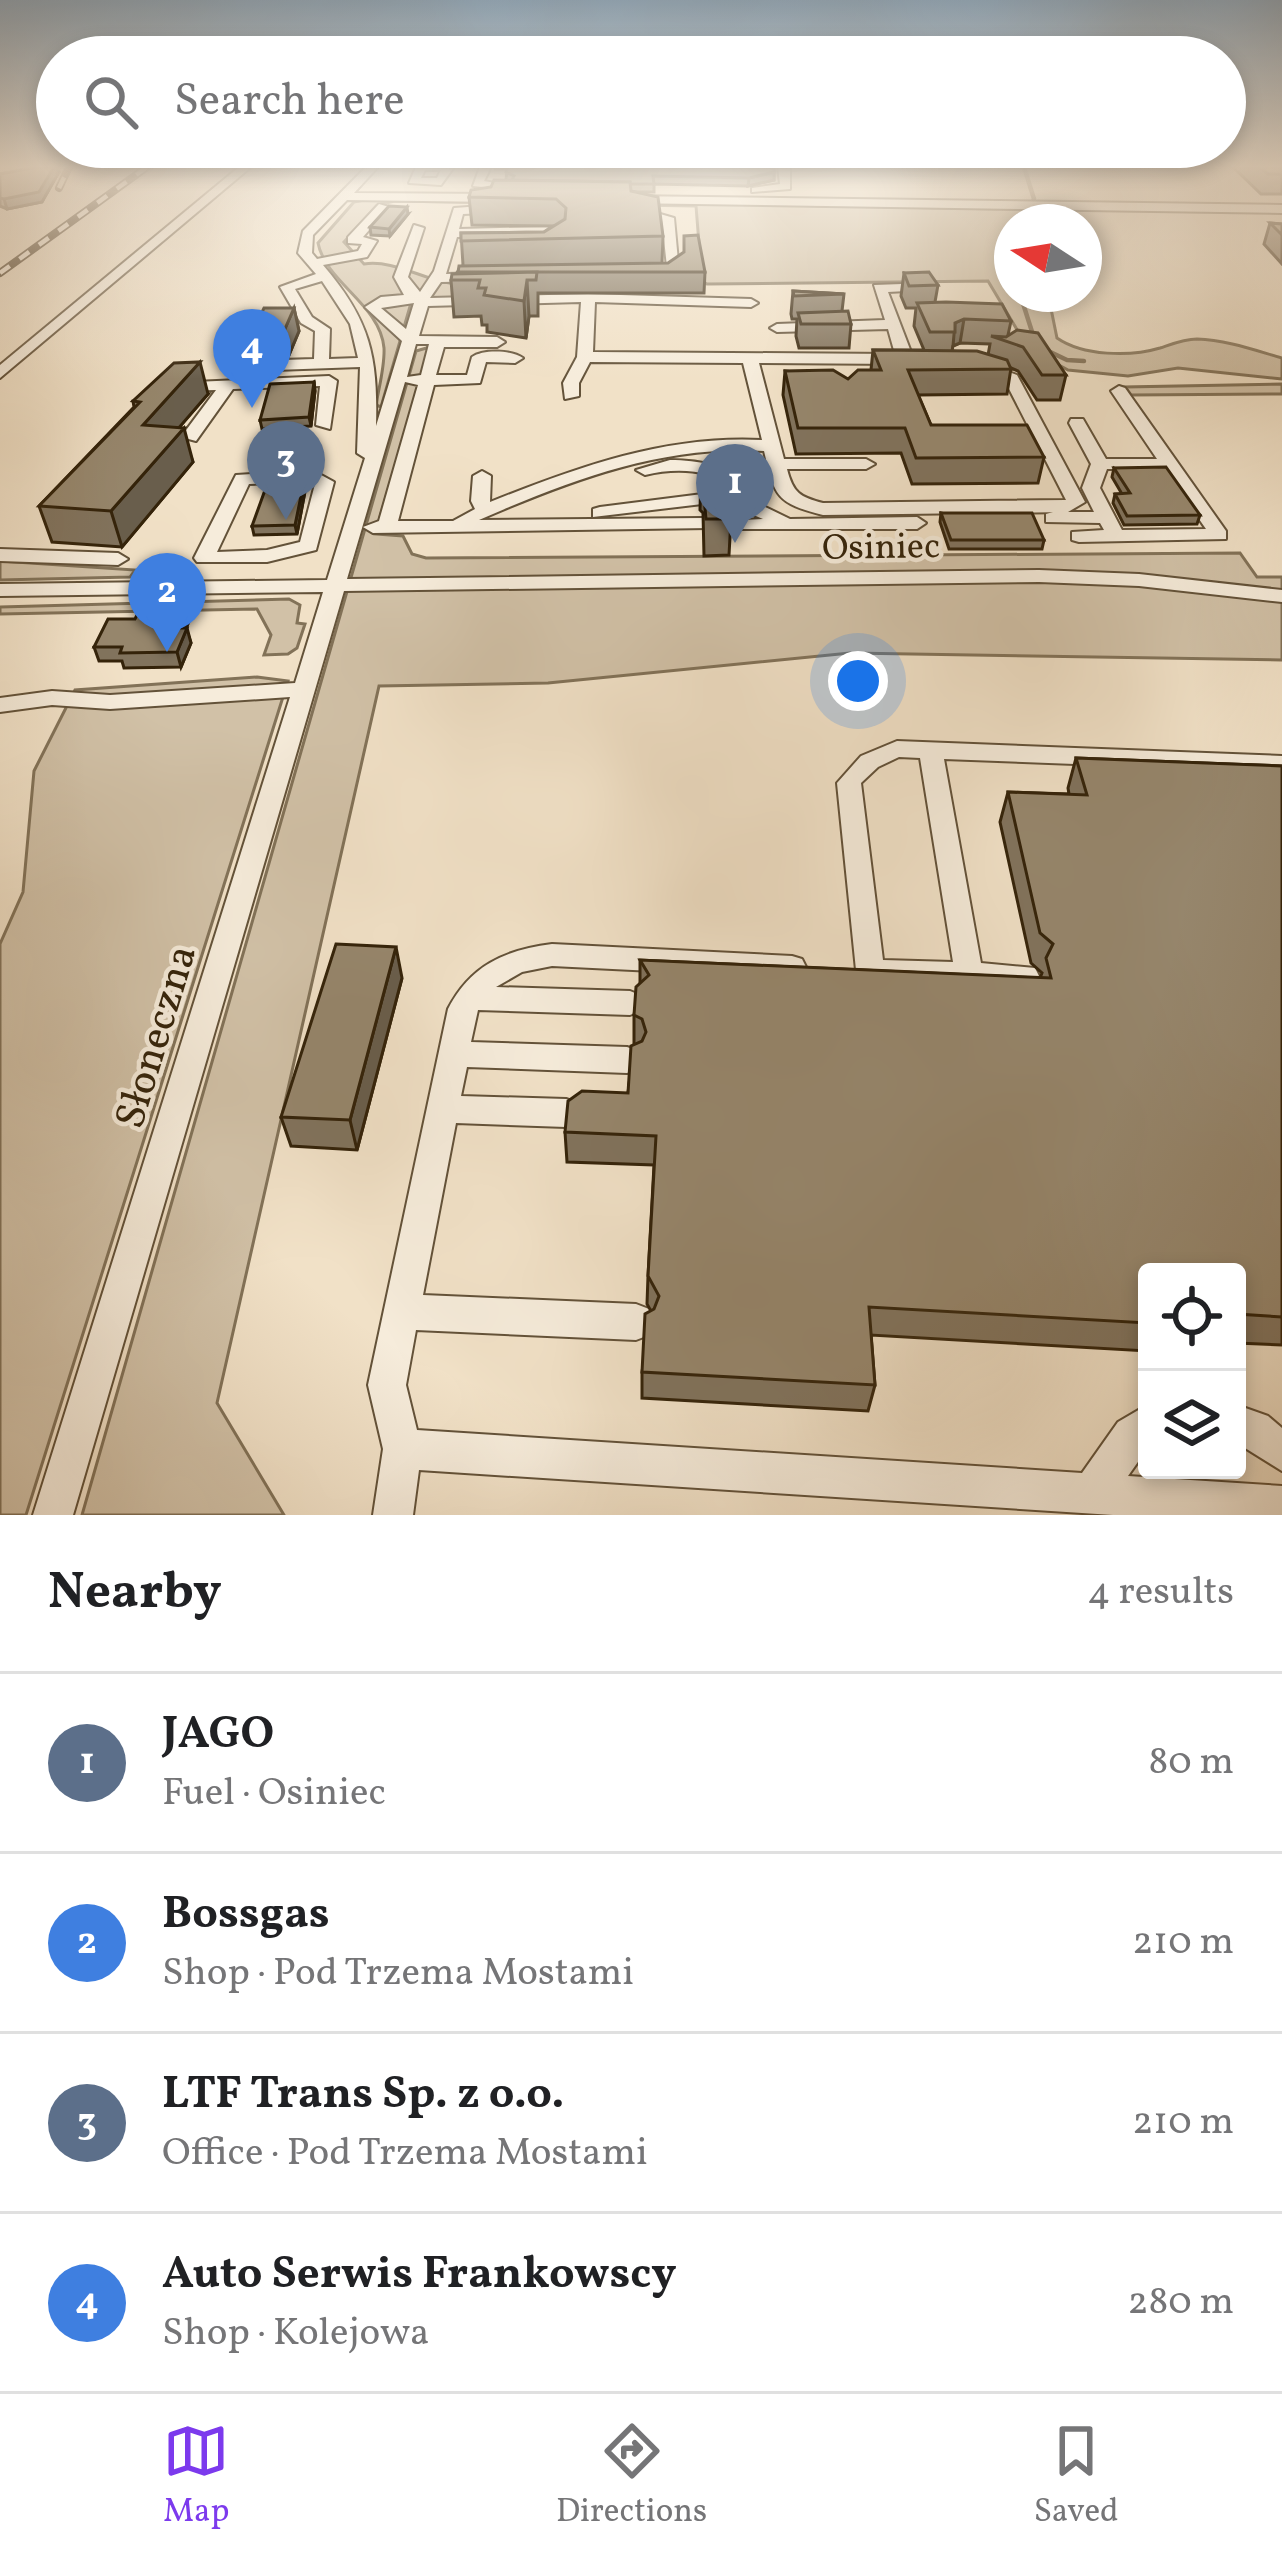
<!DOCTYPE html>
<meta charset="utf-8">
<style>
body{margin:0;font-family:Vollkorn,serif;background:#f6f6f6;color:#202124}
.controls{position:absolute;right:36px;bottom:36px;display:grid;overflow:hidden;border-radius:12px;box-shadow:0 6px 18px #0003}
.controls button{width:108px;height:108px;display:grid;place-items:center;padding:0;border:0;border-bottom:3px solid #e0e0e0;background:#fff;color:#202124;font:60px sans-serif}
.compass{position:absolute;left:994px;top:204px;width:108px;height:108px;border-radius:50%;background:#fff;box-shadow:0 6px 18px #0003;rotate:282deg}
.you{position:absolute;left:858px;top:681px;width:42px;height:42px;margin:-30px;border:9px solid #fff;border-radius:50%;background:#1a73e8;box-shadow:0 0 0 18px #1a73e833}
.badge{display:grid;place-items:center;width:78px;height:78px;border-radius:50%;background:#7c3aed;color:#fff;font-size:39px;font-weight:700}
.pin{position:absolute;translate:-50% -99px;filter:drop-shadow(0 3px 6px #0008)}
.pin::after{content:'';position:absolute;top:63px;width:42px;height:36px;background:inherit;clip-path:polygon(0 0,100% 0,50% 100%)}
.list{margin:0;padding:0;list-style:none}
h2{display:flex;justify-content:space-between;align-items:center;height:156px;margin:0;padding:0 48px;font-size:51px}
h2 small{font-size:39px;font-weight:400;color:#757577}
.list li{display:grid;grid-template-columns:78px 1fr auto;gap:36px;align-items:center;box-sizing:border-box;height:180px;padding:0 48px;border-top:3px solid #e0e0e0}
.list b{display:block;font-size:45px;white-space:nowrap}
.list p{margin:0;font-size:39px;white-space:nowrap;color:#757577}
.list em{font-size:39px;font-style:normal;color:#757577}
.icon{flex:none;width:66px;height:66px;fill:none;stroke:currentColor;stroke-width:2;stroke-linecap:round;stroke-linejoin:round}
.map{position:relative;flex:none;width:1282px;height:1515px;overflow:hidden}
.search{position:absolute;background:#fff;box-shadow:0 6px 18px #0003;left:36px;right:36px;top:36px;height:132px;display:flex;align-items:center;gap:30px;box-sizing:border-box;padding:0 42px;border-radius:66px;color:#757577;font-size:45px}
.sheet{height:876px;background:#fff}
nav{display:flex;justify-content:space-around;align-items:center;box-sizing:border-box;height:168px;border-top:3px solid #e0e0e0;background:#fff;font-size:33px;color:#757577}
nav a{display:grid;justify-items:center;gap:6px}
nav .on{color:#7c3aed}
.map>svg:first-child{display:block}
.green{fill:#d1c1a7;stroke:#827258;stroke-width:3}
.lines{fill:none;stroke-linecap:round;stroke-linejoin:round}
.stream{stroke:#7f6e55;stroke-width:4.5}
.minor-casing{stroke:#635239;stroke-width:4}
.minor{fill:#f6ecdb;fill-rule:evenodd}
.rail-casing{stroke:#34230a;stroke-width:8}
.rail{stroke:#f6ecdb;stroke-width:4.5;stroke-dasharray:12;stroke-linecap:butt}
.wall{fill:#81735d;stroke:#34230a;stroke-width:3;fill-rule:evenodd}
.shaded-wall{fill:#695e4c;stroke:#34230a;stroke-width:3}
.building{fill:#96866c;stroke:#34230a;stroke-width:3}
.labels{text-anchor:middle;stroke-width:9;stroke-linejoin:round;paint-order:stroke}
.street-label{font-size:36px;fill:#34230a;stroke:#f6ecdb}
.near-street-label{font-size:42px;fill:#34230a;stroke:#f6ecdb}
</style>
<div class="map">
<svg width="1282" height="1515" viewBox="0 0 1282 1515">
<rect width="100%" height="100%" fill="#f1e1c7"/>
<filter id="stains"><feTurbulence type="fractalNoise" baseFrequency=".00167" numOctaves="4"/><feColorMatrix values="0 0 0 0 .2 0 0 0 0 .09 0 0 0 0 .02 0 0 0 .5 -.17"/></filter>
<radialGradient id="worn" r=".72"><stop offset=".6" stop-color="#630" stop-opacity="0"/><stop offset="1" stop-color="#630" stop-opacity=".3"/></radialGradient>
<!-- green -->
<g class="green">
<path d="M 375,198 L 1058,210 L 1056,222 L 1012,222 L 1012,294 L 1048,294 L 1057,338 C 1083,356 1130,357 1160,348 C 1172,344 1184,339 1197,339 C 1226,340 1254,350 1282,358 L 1282,379 L 1178,368 L 1128,376 L 1068,370 L 1028,348 L 988,281 L 707,284 L 702,281 L 696,206 L 395,201 L 377,205 L 344,242 L 364,264 C 397,259 428,284 462,284 L 459,299 L 411,303 L 381,407 L 376,405 C 379,387 385,365 384,348 C 380,304 326,283 318,243 L 354,202 Z"/>
<path d="M 430,347 L 375,534 L 403,536 L 412,554 L 426,558 L 1240,553 L 1257,577 L 1282,577 L 1282,660 L 850,653 L 548,683 L 379,686 L 217,1403 L 284,1515 L 82,1515 L 416,351 Z"/>
<path d="M 1282,384 L 1282,394 L 1131,395 L 1125,387 Z"/>
<path d="M 0,561 L 135,570 L 130,577 L 0,580 Z"/>
<path d="M 289,599 L 300,605 L 297,623 L 305,624 L 297,648 L 288,654 L 264,655 L 271,635 L 257,609 L 0,614 L 0,607 Z"/>
<path d="M 257,677 L 288,681 L 26,1515 L 0,1515 L 0,944 L 23,892 L 34,771 L 75,690 Z"/>
</g>
<g class="lines">
<!-- stream -->
<g class="stream">
<path d="M 1022,222 L 1034,199 L 1024,167"/>
<path d="M 1012,235 L 1005,244 L 1012,273"/>
<path d="M 1020,294 L 1034,338"/>
<path d="M 1044,349 L 1067,360 L 1084,361"/>
</g>
<defs>
<g id="minor">
<path d="M 239,167 L 251,167 L 0,378 L 0,365 Z"/>
<path d="M 366,167 L 378,167 L 354,193 L 498,194 L 504,198 L 498,202 L 347,200 L 313,235 L 312,253 L 317,259 L 358,251 L 362,244 L 348,243 L 348,237 L 379,204 L 389,207 L 363,237 L 377,241 L 367,257 L 323,265 C 370,320 378,356 376,426 L 402,341 L 365,307 L 381,297 L 404,295 L 394,277 L 414,225 L 424,228 L 408,277 L 420,292 L 434,271 L 454,208 L 482,206 L 486,213 L 463,214 L 459,229 L 547,227 L 561,232 L 562,247 L 556,253 L 546,253 L 550,237 L 545,235 L 457,237 L 446,274 L 483,273 L 490,277 L 483,281 L 441,282 L 430,298 L 588,294 L 751,299 L 758,303 L 751,307 L 595,302 L 593,352 L 895,354 L 888,329 L 777,332 L 770,328 L 777,324 L 885,320 L 874,285 L 930,283 L 930,289 L 925,290 L 888,292 L 911,352 L 918,353 L 918,359 L 901,364 L 759,363 L 784,459 L 866,459 L 875,464 L 866,469 L 787,469 C 793,493 800,497 823,503 L 1066,500 L 1005,381 L 976,370 L 976,364 L 982,362 L 1017,375 L 1085,502 L 1068,512 L 823,515 C 776,503 775,497 764,451 C 663,445 571,480 479,520 L 702,518 L 709,520 L 709,528 L 373,533 L 363,527 L 379,521 L 418,385 L 405,382 L 347,579 L 1039,570 L 1139,574 L 1282,590 L 1282,602 L 1139,586 L 1039,582 L 344,591 L 73,1515 L 33,1515 L 290,697 L 110,709 L 52,705 L 0,712 L 0,698 L 52,691 L 110,695 L 295,683 L 323,592 L 0,596 L 0,584 L 327,580 L 365,458 L 357,453 L 360,367 L 250,371 L 242,366 L 250,361 L 314,359 L 315,331 L 301,323 L 280,287 L 316,274 L 298,253 L 303,231 ZM 322,281 L 350,324 L 358,358 L 329,359 L 330,329 L 312,317 L 295,289 ZM 581,302 L 577,357 L 563,383 L 565,399 L 579,396 L 579,383 L 590,362 L 743,363 L 762,440 C 666,435 578,467 490,502 L 491,476 L 482,471 L 473,476 L 471,501 L 475,509 L 453,521 L 398,521 L 434,385 L 480,383 L 486,362 L 515,363 L 523,358 C 512,350 483,349 472,357 L 467,375 L 436,375 L 444,347 L 497,347 L 505,342 L 497,337 L 419,336 L 428,306 ZM 414,303 L 406,329 L 381,308 ZM 416,344 L 429,344 L 421,375 L 407,377 Z"/>
<path d="M 416,167 L 454,167 L 441,185 L 409,183 ZM 425,170 L 441,170 L 437,178 L 421,178 Z"/>
<path d="M 480,167 L 491,167 L 484,181 L 511,186 L 505,189 L 473,186 Z"/>
<path d="M 778,167 L 790,167 L 790,189 L 752,192 L 752,188 L 780,184 Z"/>
<path d="M 629,196 L 1282,205 L 1282,213 L 625,203 Z"/>
<path d="M 636,207 L 674,218 L 679,272 L 656,280 L 649,276 L 667,267 L 662,220 L 632,214 Z"/>
<path d="M 329,376 L 337,381 L 330,429 L 316,425 L 320,386 L 233,389 L 196,441 L 181,437 L 216,390 L 178,391 L 170,386 L 172,383 Z"/>
<path d="M 1119,386 L 1125,388 L 1226,531 L 1226,539 L 1079,542 L 1072,540 L 1072,532 L 1104,530 L 1100,523 L 1046,522 L 1046,514 L 1053,512 L 1094,512 L 1082,488 L 1091,464 L 1069,423 L 1071,419 L 1083,419 L 1106,459 L 1157,459 L 1111,391 ZM 1107,469 L 1164,469 L 1206,529 L 1122,530 L 1100,488 Z"/>
<path d="M 670,460 C 698,460 729,466 751,484 L 755,502 L 790,519 L 917,517 L 926,523 L 917,529 L 720,529 L 720,521 L 763,519 L 739,509 L 736,500 L 593,517 L 593,509 L 600,507 L 734,490 C 712,468 675,468 645,475 L 636,470 Z"/>
<path d="M 312,470 L 334,482 L 316,550 L 267,562 L 197,562 L 194,558 L 236,475 ZM 309,481 L 315,484 L 300,542 L 267,550 L 217,552 L 249,484 Z"/>
<path d="M 0,549 L 118,553 L 128,559 L 118,565 L 0,561 Z"/>
<path d="M 897,741 L 1282,756 L 1282,772 L 944,759 L 981,963 L 1035,968 L 1039,976 L 1035,984 L 1025,987 L 881,982 L 860,978 L 856,970 L 837,783 L 861,756 ZM 899,757 L 920,758 L 953,962 L 883,960 L 861,783 L 878,767 Z"/>
<path d="M 552,944 L 792,956 L 802,959 L 806,967 L 802,975 L 792,978 L 552,966 L 522,972 L 496,987 L 630,991 L 640,995 L 645,1003 L 640,1011 L 630,1015 L 478,1010 L 471,1042 L 627,1047 L 638,1051 L 642,1060 L 638,1069 L 627,1073 L 467,1067 L 461,1096 L 566,1099 L 577,1103 L 582,1113 L 577,1123 L 566,1127 L 456,1123 L 423,1295 L 636,1304 L 649,1309 L 654,1322 L 649,1335 L 636,1340 L 416,1330 L 406,1385 L 417,1430 L 1082,1473 L 1118,1422 L 1147,1405 L 1147,1449 L 1128,1476 L 1282,1486 L 1282,1515 L 1113,1515 L 419,1470 L 413,1515 L 373,1515 L 383,1449 L 368,1385 L 448,1009 C 470,966 504,950 552,944 Z"/>
<path d="M 1237,1405 L 1268,1416 L 1282,1428 L 1282,1471 L 1237,1443 Z"/>
</g>
</defs>
<!-- minor casing -->
<use href="#minor" class="minor-casing"/>
<!-- minor -->
<use href="#minor" class="minor"/>
<defs>
<g id="rail">
<path d="M 59,188 L 69,167"/>
<path d="M 0,273 L 147,167"/>
</g>
</defs>
<!-- rail casing -->
<use href="#rail" class="rail-casing"/>
<!-- rail -->
<use href="#rail" class="rail"/>
</g>
<!-- wall -->
<g class="wall">
<path d="M 37,167 L 57,167 L 59,172 L 42,202 L 7,209 L 0,206 L 0,174 Z"/>
<path d="M 494,167 L 774,167 L 774,180 L 748,186 L 654,184 L 654,192 L 635,192 L 663,236 L 662,263 L 705,272 L 704,293 L 538,293 L 538,316 L 529,316 L 526,338 L 487,332 L 487,325 L 482,325 L 481,316 L 454,317 L 451,280 L 463,265 L 461,233 L 544,232 L 553,226 L 472,225 L 469,197 L 506,180 L 507,169 L 495,169 Z"/>
<path d="M 1233,167 L 1282,167 L 1282,194 L 1261,194 Z"/>
<path d="M 408,214 L 390,236 L 371,235 L 370,227 Z"/>
<path d="M 1270,223 L 1282,224 L 1282,264 L 1264,244 Z"/>
<path d="M 904,273 L 938,285 L 935,302 L 1011,321 L 1008,335 L 1066,375 L 1060,400 L 1037,400 L 1018,371 L 1011,368 L 1007,394 L 918,395 L 931,425 L 1044,457 L 1038,483 L 912,484 L 901,453 L 796,454 L 783,395 L 785,371 L 848,379 L 871,370 L 873,350 L 924,350 L 914,326 L 916,308 L 906,308 L 901,296 ZM 960,343 L 990,344 L 988,355 L 952,351 L 953,346 Z"/>
<path d="M 793,291 L 844,294 L 842,311 L 851,324 L 849,348 L 799,348 L 796,336 L 797,319 L 792,319 L 791,314 Z"/>
<path d="M 294,308 L 299,331 L 289,355 L 258,356 L 253,332 Z"/>
<path d="M 314,382 L 315,391 L 311,426 L 262,429 L 260,420 Z"/>
<path d="M 208,394 L 179,427 L 193,462 L 122,547 L 52,542 L 39,506 L 134,407 L 133,401 Z"/>
<path d="M 1114,468 L 1200,515 L 1197,524 L 1124,525 L 1113,503 L 1115,494 L 1122,494 L 1112,477 Z"/>
<path d="M 728,473 L 727,497 L 731,519 L 729,555 L 704,556 L 703,513 L 700,510 L 701,475 Z"/>
<path d="M 306,486 L 297,534 L 254,535 L 252,526 Z"/>
<path d="M 941,513 L 1044,540 L 1042,549 L 949,549 L 940,522 Z"/>
<path d="M 190,619 L 186,628 L 191,643 L 181,667 L 124,668 L 122,661 L 99,661 L 94,647 Z"/>
<path d="M 1076,758 L 1282,766 L 1282,1345 L 1237,1343 L 1237,1272 L 1147,1272 L 1147,1351 L 871,1335 L 875,1385 L 868,1411 L 642,1398 L 642,1372 L 651,1311 L 647,1304 L 648,1276 L 654,1165 L 567,1162 L 565,1132 L 628,1093 L 634,1045 L 634,1015 L 640,984 L 640,960 L 1040,978 L 1042,973 L 1031,963 L 1000,822 L 1008,792 L 1069,794 L 1068,788 Z"/>
<path d="M 402,978 L 357,1150 L 291,1146 L 281,1117 Z"/>
</g>
<!-- shaded-wall -->
<g class="shaded-wall">
<path d="M 54,167 L 57,167 L 59,172 L 42,202 L 7,209 L 4,199 Z"/>
<path d="M 774,172 L 774,180 L 748,186 L 749,178 Z"/>
<path d="M 407,207 L 408,214 L 390,236 L 389,229 Z"/>
<path d="M 527,280 L 529,316 L 526,338 L 524,301 Z"/>
<path d="M 294,308 L 299,331 L 289,355 L 284,331 Z"/>
<path d="M 964,319 L 960,343 L 953,346 L 955,323 Z"/>
<path d="M 200,362 L 208,394 L 152,459 L 143,425 Z"/>
<path d="M 314,382 L 315,391 L 311,426 L 309,417 Z"/>
<path d="M 184,428 L 193,462 L 122,547 L 111,511 Z"/>
<path d="M 305,477 L 306,486 L 297,534 L 295,525 Z"/>
<path d="M 728,481 L 726,516 L 717,518 L 718,483 Z"/>
<path d="M 186,604 L 190,619 L 180,643 L 176,628 Z"/>
<path d="M 187,628 L 191,643 L 181,667 L 177,652 Z"/>
<path d="M 396,947 L 402,978 L 357,1150 L 350,1120 Z"/>
</g>
<!-- building -->
<g class="building">
<path d="M 37,167 L 54,167 L 39,192 L 4,199 L 0,198 L 0,174 Z"/>
<path d="M 508,167 L 774,167 L 774,172 L 749,178 L 653,176 L 654,184 L 630,184 L 630,182 L 512,180 L 514,176 L 506,172 Z"/>
<path d="M 1259,167 L 1282,167 L 1282,174 L 1268,174 Z"/>
<path d="M 494,180 L 630,182 L 631,191 L 658,197 L 663,236 L 461,241 L 461,233 L 544,232 L 565,219 L 566,208 L 556,199 L 469,197 L 471,190 L 491,187 Z"/>
<path d="M 389,206 L 407,207 L 389,229 L 370,227 Z"/>
<path d="M 1270,223 L 1282,224 L 1282,235 Z"/>
<path d="M 698,235 L 705,272 L 458,272 L 459,266 L 668,263 L 684,252 L 684,236 Z"/>
<path d="M 537,272 L 536,280 L 527,280 L 524,301 L 484,295 L 486,288 L 478,288 L 480,280 L 451,280 L 452,274 Z"/>
<path d="M 929,272 L 938,285 L 909,286 L 904,273 Z"/>
<path d="M 793,291 L 844,294 L 794,296 Z"/>
<path d="M 946,302 L 1002,304 L 1011,321 L 964,319 L 955,323 L 955,332 L 930,332 L 917,303 Z"/>
<path d="M 264,308 L 294,308 L 284,331 L 253,332 Z"/>
<path d="M 848,311 L 851,324 L 801,324 L 798,313 Z"/>
<path d="M 1017,330 L 1038,333 L 1066,375 L 1042,375 L 1023,347 L 991,336 L 1006,337 Z"/>
<path d="M 873,350 L 977,351 L 1007,360 L 1011,369 L 908,370 L 931,425 L 1027,425 L 1044,457 L 916,458 L 905,428 L 798,428 L 785,371 L 833,370 L 848,379 L 858,370 L 881,370 Z"/>
<path d="M 200,362 L 143,425 L 184,428 L 111,511 L 39,506 L 140,402 L 133,401 L 174,363 Z"/>
<path d="M 314,382 L 309,417 L 260,420 L 270,384 Z"/>
<path d="M 1166,467 L 1200,515 L 1127,516 L 1115,494 L 1130,493 L 1114,468 Z"/>
<path d="M 728,473 L 728,481 L 718,483 L 717,493 L 729,498 L 731,519 L 706,519 L 704,497 L 714,496 L 715,485 L 701,475 Z"/>
<path d="M 305,477 L 295,525 L 252,526 L 269,479 Z"/>
<path d="M 941,513 L 1032,513 L 1044,540 L 951,540 Z"/>
<path d="M 186,604 L 176,628 L 187,628 L 177,652 L 120,653 L 122,647 L 94,647 L 108,619 L 135,619 L 142,605 Z"/>
<path d="M 1076,758 L 1282,766 L 1282,1317 L 1237,1314 L 1237,1272 L 1147,1272 L 1147,1323 L 869,1307 L 875,1385 L 642,1372 L 645,1314 L 654,1309 L 659,1296 L 648,1276 L 656,1136 L 565,1132 L 568,1101 L 582,1091 L 628,1093 L 631,1046 L 642,1041 L 646,1032 L 642,1019 L 634,1015 L 636,987 L 649,975 L 640,960 L 1051,978 L 1046,958 L 1053,944 L 1040,933 L 1008,792 L 1087,795 Z"/>
<path d="M 336,944 L 396,947 L 350,1120 L 281,1117 Z"/>
</g>
<!-- sky -->
<linearGradient id="sky" x2="0" y2="1"><stop stop-color="#92acc1"/><stop offset="0.44" stop-color="#f9f2e6"/><stop offset="1" stop-color="#f9f2e6" stop-opacity="0"/></linearGradient>
<rect width="1282" height="379" fill="url(#sky)"/>
<g class="labels">
<!-- street labels -->
<g class="street-label">
<text transform="translate(881 545) rotate(-1)" y="13">Osiniec</text>
</g>
<!-- near-street labels -->
<g class="near-street-label">
<text transform="translate(154 1036) rotate(-73)" y="15">Słoneczna</text>
</g>
</g>
<rect width="100%" height="100%" filter="url(#stains)"/>
<rect width="100%" height="100%" fill="url(#worn)"/>
</svg>
<div class="controls">
<button><svg class="icon" aria-label="locate" viewBox="0 0 24 24"><circle cx="12" cy="12" r="6"/><path d="M12 2v4M12 18v4M2 12h4M18 12h4"/></svg></button>
<button><svg class="icon" aria-label="layers" viewBox="0 0 24 24"><path d="M12 4l9 5-9 5-9-5zM3 14l9 5 9-5"/></svg></button>
</div>
<svg class="compass" viewBox="-18 -18 36 36"><path d="M0-13l5 13h-10z" fill="#e53935"/><path d="M0 13l5-13h-10z" fill="#757577"/></svg>
<div class="you"></div>
<div class="pin badge" style="left:735px;top:543px;background:#5c6f8a">1</div>
<div class="pin badge" style="left:167px;top:652px;background:#3f7fe0">2</div>
<div class="pin badge" style="left:286px;top:520px;background:#5c6f8a">3</div>
<div class="pin badge" style="left:252px;top:408px;background:#3f7fe0">4</div>
<div class="search"><svg class="icon" aria-label="search" viewBox="0 0 24 24"><circle cx="10" cy="10" r="6"/><path d="M15 15l6 6"/></svg>Search here</div>
</div>
<section class="sheet">
<h2>Nearby<small>4 results</small></h2>
<ul class="list">
<li><span class="badge" style="background:#5c6f8a">1</span><div><b>JAGO</b><p>Fuel · Osiniec</p></div><em>80 m</em></li>
<li><span class="badge" style="background:#3f7fe0">2</span><div><b>Bossgas</b><p>Shop · Pod Trzema Mostami</p></div><em>210 m</em></li>
<li><span class="badge" style="background:#5c6f8a">3</span><div><b>LTF Trans Sp. z o.o.</b><p>Office · Pod Trzema Mostami</p></div><em>210 m</em></li>
<li><span class="badge" style="background:#3f7fe0">4</span><div><b>Auto Serwis Frankowscy</b><p>Shop · Kolejowa</p></div><em>280 m</em></li>
</ul>
</section>
<nav>
<a class="on"><svg class="icon" aria-label="map" viewBox="0 0 24 24"><path d="M3 6l6-2 6 2 6-2v14l-6 2-6-2-6 2zM9 4v14M15 6v14"/></svg>Map</a>
<a><svg class="icon" aria-label="directions" viewBox="0 0 24 24"><path d="M12 3l9 9-9 9-9-9zM9 14v-3h6M13 9l2 2-2 2"/></svg>Directions</a>
<a><svg class="icon" aria-label="saved" viewBox="0 0 24 24"><path d="M7 4h10v16l-5-4-5 4z"/></svg>Saved</a>
</nav>
